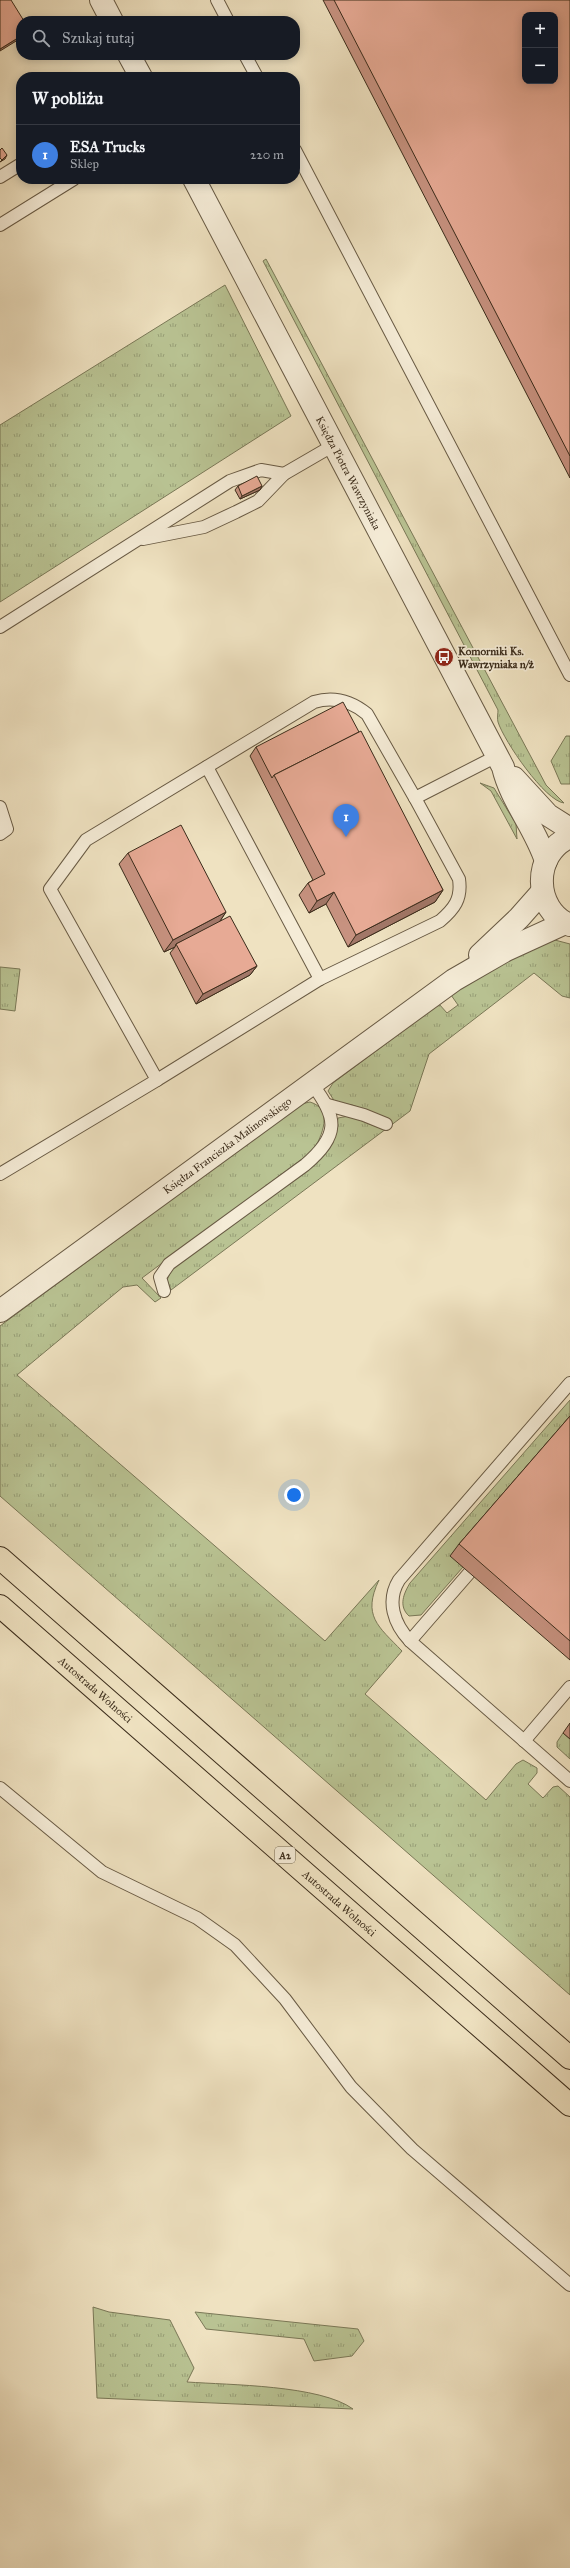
<!DOCTYPE html>
<html lang="pl">
<meta charset="utf-8">
<style>
body{margin:0;font-family:"IM FELL Great Primer",serif;background:#242831;color:#f1f3f6}
.controls{position:absolute;right:12px;top:12px;display:grid;overflow:hidden;border-radius:8px;box-shadow:0 2px 10px #0003}
.controls button{width:36px;height:36px;display:grid;place-items:center;padding:0;border:0;border-bottom:1px solid #363941;background:#171b24;color:#f1f3f6;font:20px sans-serif}
.you{position:absolute;left:294px;top:1495px;width:14px;height:14px;margin:-10px;border:3px solid #fff;border-radius:50%;background:#1a73e8;box-shadow:0 0 0 6px #1a73e833}
.badge{display:grid;place-items:center;width:26px;height:26px;border-radius:50%;background:#8c9099;color:#fff;font-size:13px;font-weight:700}
.pin{position:absolute;translate:-50% -33px;filter:drop-shadow(0 1px 2px #0008)}
.pin::after{content:'';position:absolute;top:21px;width:14px;height:12px;background:inherit;clip-path:polygon(0 0,100% 0,50% 100%)}
.list{margin:0;padding:0;list-style:none}
h2{display:flex;justify-content:space-between;align-items:center;height:52px;margin:0;padding:0 16px;font-size:17px}
h2 small{font-size:13px;font-weight:400;color:#9ea1a6}
.list li{display:grid;grid-template-columns:26px 1fr auto;gap:12px;align-items:center;box-sizing:border-box;height:60px;padding:0 16px;border-top:1px solid #363941}
.list b{display:block;font-size:15px;white-space:nowrap}
.list p{margin:0;font-size:13px;white-space:nowrap;color:#9ea1a6}
.list em{font-size:13px;font-style:normal;color:#9ea1a6}
.icon{flex:none;width:22px;height:22px;fill:none;stroke:currentColor;stroke-width:2;stroke-linecap:round;stroke-linejoin:round}
.map{position:relative;flex:none;width:570px;height:2568px;overflow:hidden}
.search{position:absolute;background:#171b24;box-shadow:0 2px 10px #0003;left:16px;top:16px;width:284px;height:44px;display:flex;align-items:center;gap:10px;box-sizing:border-box;padding:0 14px;border-radius:16px;color:#9ea1a6;font-size:15px}
.panel{position:absolute;background:#171b24;box-shadow:0 2px 10px #0003;left:16px;top:72px;width:284px;height:112px;border-radius:16px}
.map>svg:first-child{display:block}
.grass{fill:url(#grass-tufts);stroke:#7a7857}
.lines{fill:none;stroke-linecap:round;stroke-linejoin:round}
.service-casing{stroke:#685a44;stroke-width:14}
.tertiary-casing{stroke:#685a44;stroke-width:24}
.motorway-casing{stroke:#3b2c1b;stroke-width:24}
.service{stroke:#f5ecd7;stroke-width:12}
.tertiary{stroke:#f5ecd7;stroke-width:22}
.motorway{stroke:#efe2c1;stroke-width:22}
.wall{fill:#c79280;stroke:#3b2c1b}
.shaded-wall{fill:#a27768;stroke:#3b2c1b}
.building{fill:#e7aa95;stroke:#3b2c1b;fill-rule:evenodd}
.labels{text-anchor:middle;stroke-width:3.5;stroke-linejoin:round;paint-order:stroke}
.shield{fill:#f5ecd7;stroke:#736653;stroke-width:1}
.shield-label{font-size:10px;font-weight:bold;fill:#3b2c1b}
.street-label{font-size:11px;fill:#3b2c1b;stroke:#f5ecd7}
.poi-label{font-size:11px;font-weight:bold;fill:#3b2c1b;stroke:#f5ecd7;text-anchor:start}
</style>
<div class="map">
<svg width="570" height="2568" viewBox="0 0 570 2568">
<defs>
<pattern id="grass-tufts" width="24" height="20" patternUnits="userSpaceOnUse"><rect width="24" height="20" fill="#b9c393"/><path d="M3 7l-1-3M5 7V3M7 7l1-3M15 17l-1-3M17 17v-4M19 17l1-3" fill="none" stroke="#989f77"/></pattern>
</defs>
<rect width="100%" height="100%" fill="#efe2c1"/>
<filter id="stains"><feTurbulence type="fractalNoise" baseFrequency=".005" numOctaves="4"/><feColorMatrix values="0 0 0 0 .2 0 0 0 0 .09 0 0 0 0 .02 0 0 0 .5 -.17"/></filter>
<radialGradient id="worn" r=".72"><stop offset=".6" stop-color="#630" stop-opacity="0"/><stop offset="1" stop-color="#630" stop-opacity=".3"/></radialGradient>
<!-- grass -->
<g class="grass">
<path d="M 266,259 L 546,785 L 564,803 C 545,801 504,741 498,722 C 497,719 498,713 498,710 L 263,261 Z"/>
<path d="M 225,285 L 291,416 L 0,602 L 0,425 Z"/>
<path d="M 566,736 L 570,736 L 570,784 L 561,784 L 551,761 Z"/>
<path d="M 480,783 L 494,788 L 516,824 L 517,839 L 491,791 Z"/>
<path d="M 551,939 L 570,944 L 570,998 L 562,996 L 534,973 L 429,1054 L 410,1111 L 171,1290 L 167,1280 L 172,1269 L 319,1160 L 333,1143 L 338,1118 L 349,1116 L 385,1130 L 390,1119 L 352,1105 L 335,1102 L 328,1091 L 333,1083 L 439,1004 L 447,1013 L 458,1005 L 451,995 L 476,977 Z"/>
<path d="M 0,967 L 20,969 L 15,1011 L 0,1009 Z"/>
<path d="M 310,1102 C 334,1109 322,1136 313,1151 L 142,1278 L 161,1298 L 155,1302 L 137,1285 L 123,1287 L 17,1375 L 325,1641 L 379,1580 C 362,1616 378,1626 402,1651 L 365,1694 L 486,1800 L 516,1764 L 523,1760 L 537,1768 L 537,1773 L 528,1784 L 543,1798 L 553,1787 L 558,1786 L 570,1797 L 570,1995 L 0,1496 L 0,1326 L 301,1104 Z"/>
<path d="M 570,1400 L 570,1419 L 451,1555 L 463,1567 L 421,1615 L 409,1616 C 398,1606 404,1593 410,1583 Z"/>
<path d="M 563,1733 L 570,1739 L 570,1759 L 557,1747 L 557,1742 Z"/>
<path d="M 93,2307 L 109,2312 L 170,2320 L 194,2368 L 187,2382 C 230,2385 320,2385 353,2409 L 97,2398 Z"/>
<path d="M 195,2312 L 358,2329 L 364,2341 L 352,2356 L 314,2361 L 304,2339 L 206,2329 Z"/>
</g>
<g class="lines">
<defs>
<g id="service">
<path d="M 217,0 L 228,21"/>
<path d="M 245,55 L 257,77"/>
<path d="M 295,150 L 570,675"/>
<path d="M 0,177 L 21,164"/>
<path d="M 0,225 L 74,179"/>
<path d="M 143,539 L 204,527 L 236,512 L 258,501 L 284,474 L 334,445"/>
<path d="M 0,627 L 230,481 L 261,470 L 284,474"/>
<path d="M 207,767 L 320,979"/>
<path d="M 0,807 L 7,829 L 0,834"/>
<path d="M 157,1080 L 320,979 L 440,921 C 454,909 462,899 459,879 L 415,798"/>
<path d="M 328,1105 L 364,1115 L 386,1124"/>
<path d="M 0,1174 L 157,1080 L 50,889 L 86,840 L 314,702 C 334,696 351,701 367,714 L 415,798 L 497,756"/>
<path d="M 164,1291 L 160,1277 L 169,1264 L 305,1165 C 340,1135 338,1118 312,1084"/>
<path d="M 570,1383 L 399,1580 C 386,1601 394,1624 410,1641 L 570,1781"/>
<path d="M 410,1641 L 470,1572"/>
<path d="M 524,1741 L 570,1687"/>
<path d="M 0,1788 L 102,1872 L 197,1918 L 235,1945 L 285,1999 L 351,2087 L 412,2149 L 570,2285"/>
</g>
<g id="tertiary">
<path d="M 101,0 L 112,21"/>
<path d="M 129,55 L 141,77"/>
<path id="s1" d="M 194,179 L 503,767 C 511,801 535,827 546,861"/>
<path d="M 514,778 L 548,815 L 570,829"/>
<path d="M 570,837 C 532,853 533,910 570,925"/>
<path d="M 480,955 L 519,918 L 542,892"/>
<path id="s2" d="M 0,1311 L 454,980 L 506,950 L 565,923"/>
</g>
<g id="motorway">
<path d="M 0,1558 L 570,2058"/>
<path id="s3" d="M 0,1606 L 570,2105"/>
</g>
</defs>
<!-- service casing -->
<use href="#service" class="service-casing"/>
<!-- tertiary casing -->
<use href="#tertiary" class="tertiary-casing"/>
<!-- motorway casing -->
<use href="#motorway" class="motorway-casing"/>
<!-- service -->
<use href="#service" class="service"/>
<!-- tertiary -->
<use href="#tertiary" class="tertiary"/>
<!-- motorway -->
<use href="#motorway" class="motorway"/>
</g>
<!-- wall -->
<g class="wall">
<path d="M 323,0 L 570,0 L 570,478 Z"/>
<path d="M 238,486 L 262,486 L 260,490 L 240,499 L 235,490 Z"/>
<path d="M 359,732 L 443,890 L 435,902 L 348,947 L 326,904 L 309,913 L 299,895 L 308,883 L 313,880 L 250,756 L 256,747 Z"/>
<path d="M 128,853 L 226,912 L 220,921 L 257,966 L 250,975 L 196,1004 L 170,953 L 175,947 L 164,952 L 119,864 Z"/>
<path d="M 570,1416 L 570,1660 L 450,1556 L 459,1544 Z"/>
<path d="M 570,1723 L 570,1739 L 563,1733 Z"/>
</g>
<!-- shaded-wall -->
<g class="shaded-wall">
<path d="M 21,36 L 21,38 L 0,51 L 0,49 Z"/>
<path d="M 7,155 L 5,159 L 0,162 Z"/>
<path d="M 262,486 L 260,490 L 240,499 L 242,496 Z"/>
<path d="M 443,890 L 435,902 L 348,947 L 356,935 Z"/>
<path d="M 334,892 L 326,904 L 309,913 L 317,901 Z"/>
<path d="M 226,912 L 218,924 L 176,944 L 175,947 L 164,952 L 173,940 Z"/>
<path d="M 257,966 L 250,975 L 196,1004 L 203,994 Z"/>
</g>
<!-- building -->
<g class="building">
<path d="M 0,0 L 11,0 L 24,21 L 21,21 L 21,36 L 0,49 Z"/>
<path d="M 334,0 L 570,0 L 570,456 ZM 525,15 L 555,15 L 555,81 L 525,81 Z"/>
<path d="M 2,148 L 7,155 L 2,160 L 0,158 L 0,150 Z"/>
<path d="M 257,476 L 262,486 L 242,496 L 238,486 Z"/>
<path d="M 343,702 L 359,732 L 274,775 L 272,778 L 256,747 Z"/>
<path d="M 361,731 L 443,890 L 356,935 L 334,892 L 317,901 L 308,883 L 325,874 L 274,775 Z"/>
<path d="M 181,825 L 226,912 L 173,940 L 128,853 Z"/>
<path d="M 230,916 L 257,966 L 203,994 L 176,944 Z"/>
<path d="M 570,1416 L 570,1641 L 459,1544 Z"/>
</g>
<!-- icons -->
<defs>
<symbol id="bus-disc" viewBox="-11 -11 22 22"><circle r="9.5" fill="#8f2418" stroke="#f5ecd7"/><path d="M-5-6H5V4H4V6H2V4H-2V6H-4V4H-5ZM-3.5-4V0h7V-4ZM-3.5 1.2v1.5H-2V1.2ZM2 1.2v1.5H3.5V1.2Z" fill="#fff"/></symbol>
</defs>
<g fill-rule="evenodd">
<use href="#bus-disc" x="433" y="646" width="22" height="22"/>
</g>
<g class="labels">
<!-- shield labels -->
<rect class="shield" x="275" y="1847" width="20" height="16" rx="3"/>
<g class="shield-label">
<text x="285" y="1859">A2</text>
</g>
<!-- street labels -->
<g class="street-label">
<text dy="4" stroke="none"><textPath href="#s1" startOffset="332">Księdza Piotra Wawrzyniaka</textPath></text>
<text dy="4" stroke="none"><textPath href="#s2" startOffset="281">Księdza Franciszka Malinowskiego</textPath></text>
<text dy="4" stroke="none"><textPath href="#s3" startOffset="127">Autostrada Wolności</textPath></text>
<text dy="4" stroke="none"><textPath href="#s3" startOffset="451">Autostrada Wolności</textPath></text>
</g>
<!-- poi labels -->
<g class="poi-label">
<text x="458" y="655">Komorniki Ks.<tspan x="458" dy="13">Wawrzyniaka n/ż</tspan></text>
</g>
</g>
<rect width="100%" height="100%" filter="url(#stains)"/>
<rect width="100%" height="100%" fill="url(#worn)"/>
</svg>
<div class="controls">
<button>+</button>
<button>−</button>
</div>
<div class="you"></div>
<div class="pin badge" style="left:346px;top:837px;background:#3f7fe0">1</div>
<div class="search"><svg class="icon" aria-label="search" viewBox="0 0 24 24"><circle cx="10" cy="10" r="6"/><path d="M15 15l6 6"/></svg>Szukaj tutaj</div>
<section class="panel">
<h2>W pobliżu<small></small></h2>
<ul class="list">
<li><span class="badge" style="background:#3f7fe0">1</span><div><b>ESA Trucks</b><p>Sklep</p></div><em>220 m</em></li>
</ul>
</section>
</div>
